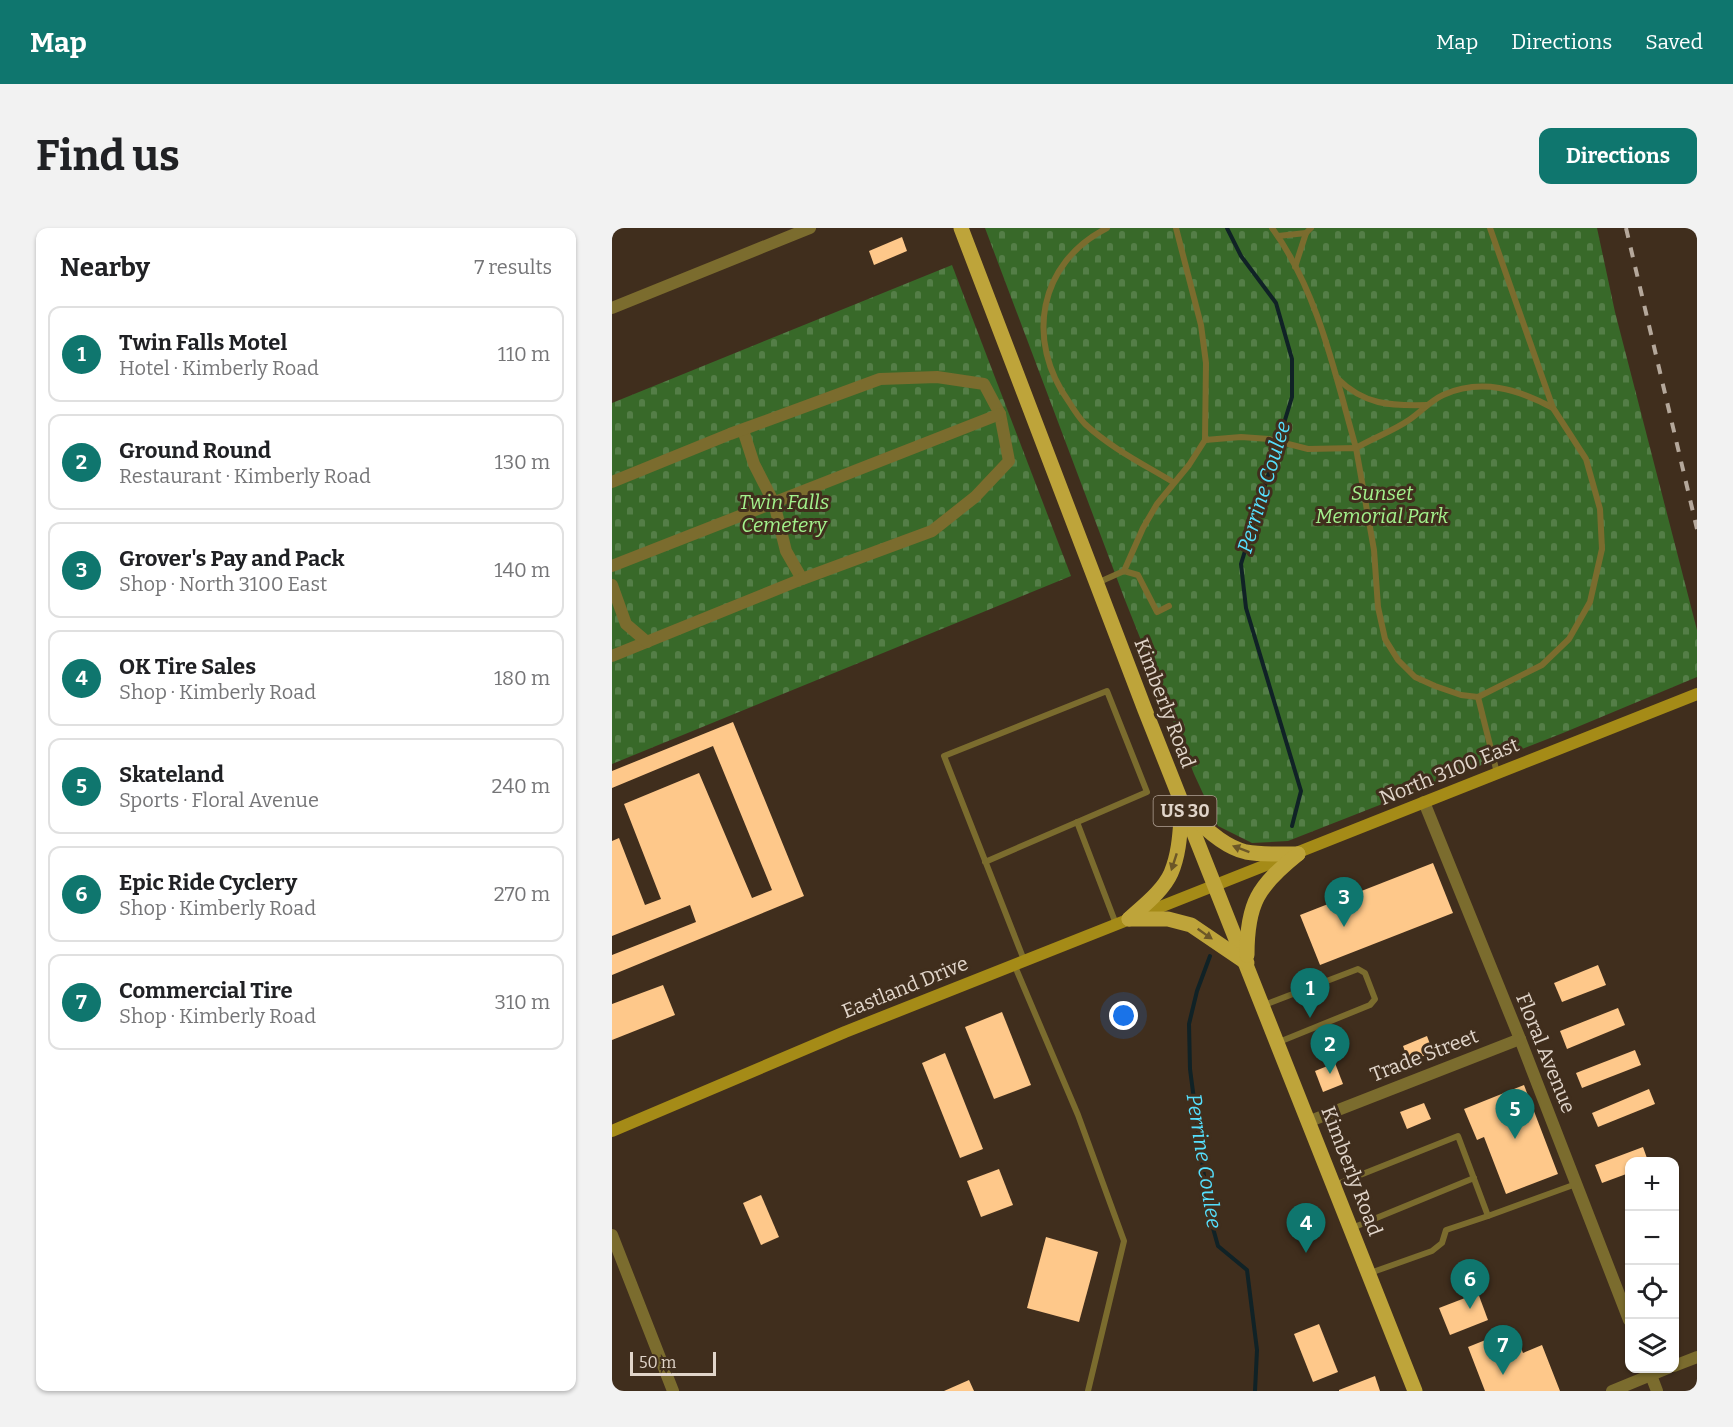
<!DOCTYPE html>
<meta charset="utf-8">
<style>
body{margin:0;font-family:Bitter,serif;background:#f2f2f2;color:#202124}
.controls{position:absolute;right:18px;bottom:18px;display:grid;overflow:hidden;border-radius:12px;box-shadow:0 2px 4px #0004}
.controls button{width:54px;height:54px;display:grid;place-items:center;padding:0;border:0;border-bottom:2px solid #e0e0e0;background:#fff;color:#202124;font:30px sans-serif}
.scale{position:absolute;left:18px;bottom:15px;width:86px;box-sizing:border-box;padding-left:6px;border:3px solid #e1d5ca;border-top:0;font-size:16px;line-height:21px;white-space:nowrap;color:#e1d5ca;-webkit-text-stroke:4px #402e1d;paint-order:stroke}
.you{position:absolute;left:512px;top:788px;width:21px;height:21px;margin:-15px;border:4px solid #fff;border-radius:50%;background:#1a73e8;box-shadow:0 0 0 9px #1a73e833}
.badge{display:grid;place-items:center;width:39px;height:39px;border-radius:50%;background:#0f766e;color:#fff;font-size:20px;font-weight:700}
.pin{position:absolute;translate:-50% -50px;filter:drop-shadow(0 2px 3px #0008)}
.pin::after{content:'';position:absolute;top:32px;width:21px;height:18px;background:inherit;clip-path:polygon(0 0,100% 0,50% 100%)}
.list{margin:0;padding:0;list-style:none}
h2{display:flex;justify-content:space-between;align-items:center;height:78px;margin:0;padding:0 24px;font-size:26px}
h2 small{font-size:20px;font-weight:400;color:#757577}
.list li{display:grid;grid-template-columns:39px 1fr auto;gap:18px;align-items:center;box-sizing:border-box;height:96px;margin:0 12px 12px;padding:0 12px;border:2px solid #e0e0e0;border-radius:12px}
.list b{display:block;font-size:22px;white-space:nowrap}
.list p{margin:0;font-size:20px;white-space:nowrap;color:#757577}
.list em{font-size:20px;font-style:normal;color:#757577}
.icon{flex:none;width:33px;height:33px;fill:none;stroke:currentColor;stroke-width:2;stroke-linecap:round;stroke-linejoin:round}
.map{position:relative;flex:none;width:1085px;height:1163px;overflow:hidden;border-radius:12px}
header{display:flex;align-items:center;gap:36px;box-sizing:border-box;height:84px;padding:0 30px;background:#0f766e;color:#fff}
header strong{font-size:28px}
nav{display:flex;gap:33px;margin-inline-start:auto;font-size:21px}
.intro{display:flex;align-items:center;justify-content:space-between;box-sizing:border-box;height:144px;padding:0 36px}
h1{margin:0;font-size:42px}
.button{padding:15px 27px;border-radius:12px;background:#0f766e;color:#fff;font-size:21px;font-weight:700}
main{display:flex;gap:36px;padding:0 36px}
aside{flex:1;background:#fff;border-radius:12px;box-shadow:0 2px 4px #0004}
.map>svg:first-child{display:block}
.cemetery{fill:url(#cemetery-stones)}
.lines{fill:none;stroke-linecap:round;stroke-linejoin:round}
.stream{stroke:#102226;stroke-width:4}
.building{fill:#fec88a}
.service{stroke:#7b6c2e;stroke-width:6}
.minor{stroke:#7b6c2e;stroke-width:12}
.secondary{stroke:#a58b17;stroke-width:12}
.primary{stroke:#bea43a;stroke-width:15}
.rail{stroke:#b5a89b;stroke-width:4;stroke-dasharray:10 10;stroke-linecap:butt}
.oneway{fill:#6c5727}
.labels{text-anchor:middle;stroke-width:6;stroke-linejoin:round;paint-order:stroke}
.shield{fill:#402e1d;stroke:#b1a396;stroke-width:1.5}
.shield-label{font-size:18px;font-weight:bold;fill:#e1d5ca}
.park-label{font-size:20px;font-style:italic;fill:#a3f28c;stroke:#402e1d}
.street-label{font-size:20px;fill:#e1d5ca;stroke:#402e1d}
.water-label{font-size:21px;font-style:italic;fill:#55dffd;stroke:#402e1d}
</style>
<header>
<strong>Map</strong>
<nav><a>Map</a><a>Directions</a><a>Saved</a></nav>
</header>
<div class="intro"><h1>Find us</h1><a class="button">Directions</a></div>
<main>
<aside>
<h2>Nearby<small>7 results</small></h2>
<ul class="list">
<li><span class="badge">1</span><div><b>Twin Falls Motel</b><p>Hotel · Kimberly Road</p></div><em>110 m</em></li>
<li><span class="badge">2</span><div><b>Ground Round</b><p>Restaurant · Kimberly Road</p></div><em>130 m</em></li>
<li><span class="badge">3</span><div><b>Grover's Pay and Pack</b><p>Shop · North 3100 East</p></div><em>140 m</em></li>
<li><span class="badge">4</span><div><b>OK Tire Sales</b><p>Shop · Kimberly Road</p></div><em>180 m</em></li>
<li><span class="badge">5</span><div><b>Skateland</b><p>Sports · Floral Avenue</p></div><em>240 m</em></li>
<li><span class="badge">6</span><div><b>Epic Ride Cyclery</b><p>Shop · Kimberly Road</p></div><em>270 m</em></li>
<li><span class="badge">7</span><div><b>Commercial Tire</b><p>Shop · Kimberly Road</p></div><em>310 m</em></li>
</ul>
</aside>
<div class="map">
<svg width="1085" height="1163" viewBox="0 0 1085 1163">
<defs>
<pattern id="cemetery-stones" width="16" height="16" patternUnits="userSpaceOnUse" patternTransform="scale(1.5)"><rect width="16" height="16" fill="#386929"/><path d="M2 7V4a2 2 0 0 1 4 0v3zM10 15v-3a2 2 0 0 1 4 0v3z" fill="#547e47"/></pattern>
</defs>
<rect width="100%" height="100%" fill="#402e1d"/>
<!-- cemetery -->
<g class="cemetery">
<path d="M 373,0 L 985,0 L 1003,84 L 1085,402 L 1085,449 L 951,505 L 676,613 L 640,615 L 606,598 L 582,546 L 513,372 Z"/>
<path d="M 340,37 L 459,348 L 0,536 L 0,175 Z"/>
</g>
<g class="lines">
<!-- stream -->
<g class="stream">
<path d="M 615,0 L 629,28 L 664,75 L 680,131 L 680,169 L 629,336 L 634,380 L 689,563 L 680,598"/>
<path d="M 598,728 L 585,763 L 577,796 L 578,841 L 597,986 L 606,1018 L 635,1042 L 645,1122 L 643,1163"/>
</g>
</g>
<!-- building -->
<g class="building">
<path d="M 290,9 L 295,23 L 262,37 L 257,23 Z"/>
<path d="M 121,494 L 192,668 L 0,747 L 0,727 L 84,694 L 78,677 L 0,708 L 0,613 L 7,610 L 33,677 L 49,671 L 12,576 L 87,545 L 140,670 L 160,662 L 101,518 L 0,560 L 0,543 Z"/>
<path d="M 821,635 L 841,685 L 708,737 L 688,687 Z"/>
<path d="M 986,737 L 994,757 L 950,774 L 942,755 Z"/>
<path d="M 51,757 L 63,787 L 0,812 L 0,776 Z"/>
<path d="M 1006,780 L 1013,797 L 955,821 L 948,803 Z"/>
<path d="M 390,784 L 419,857 L 382,871 L 353,799 Z"/>
<path d="M 815,808 L 821,824 L 797,834 L 791,818 Z"/>
<path d="M 1023,822 L 1029,837 L 970,860 L 964,845 Z"/>
<path d="M 333,825 L 371,921 L 348,930 L 310,835 Z"/>
<path d="M 723,835 L 731,856 L 711,864 L 703,843 Z"/>
<path d="M 912,857 L 946,946 L 894,966 L 872,909 L 865,912 L 852,881 Z"/>
<path d="M 1037,861 L 1043,876 L 986,899 L 980,885 Z"/>
<path d="M 812,875 L 819,891 L 795,901 L 788,884 Z"/>
<path d="M 1031,919 L 1036,933 L 1017,933 L 1017,945 L 990,955 L 983,937 Z"/>
<path d="M 387,941 L 401,977 L 369,989 L 355,953 Z"/>
<path d="M 149,967 L 167,1009 L 149,1017 L 131,975 Z"/>
<path d="M 434,1009 L 486,1024 L 467,1094 L 415,1080 Z"/>
<path d="M 866,1065 L 876,1092 L 838,1107 L 827,1080 Z"/>
<path d="M 707,1096 L 726,1144 L 701,1154 L 682,1106 Z"/>
<path d="M 901,1101 L 911,1125 L 930,1117 L 948,1163 L 873,1163 L 856,1119 Z"/>
<path d="M 763,1148 L 768,1163 L 727,1163 L 727,1162 Z"/>
<path d="M 357,1152 L 362,1163 L 332,1163 Z"/>
</g>
<g class="lines">
<!-- service -->
<g class="service">
<path d="M 495,0 C 426,35 413,113 457,174 C 462,182 467,190 473,196 C 499,220 531,236 561,254"/>
<path d="M 660,0 C 706,63 723,146 744,220 C 761,210 781,203 797,192 C 809,184 818,173 831,167 C 869,150 906,161 941,180"/>
<path d="M 666,8 L 694,5"/>
<path d="M 683,39 L 694,5 L 699,0"/>
<path d="M 725,150 C 752,177 778,178 815,177"/>
<path d="M 593,212 L 629,209 L 657,211 L 696,221 L 744,220 L 762,322 L 766,379 L 773,411 L 786,432 L 803,449 L 823,458 L 849,467 L 866,469 L 930,437 L 957,411 L 978,374 L 990,321 L 988,281 L 974,231 L 941,180 L 878,0"/>
<path d="M 512,343 L 526,347 L 545,384 L 557,378"/>
<path d="M 485,355 L 512,343 L 531,300 L 545,276 L 577,237 L 593,212 L 594,135 L 589,97 L 564,0"/>
<path d="M 866,469 L 885,545"/>
<path d="M 465,594 L 504,696"/>
<path d="M 373,634 L 535,564 L 495,463 L 332,528 L 412,732"/>
<path d="M 402,736 L 466,887 L 512,1013 L 476,1163"/>
<path d="M 652,777 L 746,741 L 753,745 L 763,771 L 758,777 L 667,814"/>
<path d="M 723,957 L 846,908 L 876,988 L 964,956"/>
<path d="M 740,1000 L 862,950"/>
<path d="M 758,1045 L 820,1023 L 830,1015 L 834,1002 L 876,988"/>
</g>
<!-- minor -->
<g class="minor">
<path d="M 0,80 L 198,0"/>
<path d="M 131,202 L 142,236 L 162,275 L 174,323 L 190,351"/>
<path d="M 0,254 L 118,206 L 268,151 L 325,149 L 372,156 L 388,186 L 397,233 L 363,269 L 320,303 L 190,351 L 0,428"/>
<path d="M 0,338 L 388,186"/>
<path d="M 0,357 L 14,396 L 35,414"/>
<path d="M 812,574 L 908,811 L 1017,1092"/>
<path d="M 698,893 L 908,811"/>
<path d="M 0,1007 L 61,1163"/>
<path d="M 1062,1138 L 1085,1129"/>
<path d="M 1037,1142 L 1045,1163"/>
<path d="M 1000,1163 L 1056,1140"/>
</g>
<!-- secondary -->
<path class="secondary" d="M 0,903 L 233,804 L 1085,466"/>
<!-- primary -->
<g class="primary">
<path d="M 349,0 L 533,482 L 803,1163"/>
<path d="M 577,584 C 592,600 612,619 634,624 C 651,627 669,626 686,626"/>
<path d="M 517,691 C 531,678 551,663 559,645 C 568,624 568,601 570,579"/>
<path d="M 517,691 L 556,691 L 579,697 L 635,735"/>
<path d="M 635,727 C 635,675 646,658 686,626"/>
</g>
<!-- rail -->
<path class="rail" d="M 1014,0 L 1085,301"/>
</g>
<!-- one-way arrows -->
<defs><path id="oneway-solid" d="M-6-.8H1V-3.2L6.5 0L1 3.2V.8H-6Z" transform="scale(1.5)"/></defs>
<g class="oneway">
<use href="#oneway-solid" transform="translate(629 621) rotate(-159)"/>
<use href="#oneway-solid" transform="translate(562 634) rotate(108)"/>
<use href="#oneway-solid" transform="translate(593 706) rotate(35)"/>
</g>
<g class="labels">
<!-- shield labels -->
<rect class="shield" x="541.5" y="568" width="63" height="30" rx="4.5"/>
<g class="shield-label">
<text x="573" y="589">US 30</text>
</g>
<!-- park labels -->
<g class="park-label">
<text x="770" y="272">Sunset<tspan x="770" dy="23">Memorial Park</tspan></text>
<text x="172" y="281">Twin Falls<tspan x="172" dy="23">Cemetery</tspan></text>
</g>
<!-- street labels -->
<g class="street-label">
<text transform="translate(553 475) rotate(69)" y="7">Kimberly Road</text>
<text transform="translate(837 543) rotate(-22)" y="7">North 3100 East</text>
<text transform="translate(293 759) rotate(-22)" y="7">Eastland Drive</text>
<text transform="translate(934 825) rotate(68)" y="7">Floral Avenue</text>
<text transform="translate(812 827) rotate(-21)" y="7">Trade Street</text>
<text transform="translate(740 943) rotate(69)" y="7">Kimberly Road</text>
</g>
<!-- water labels -->
<g class="water-label">
<text transform="translate(652 259) rotate(-73)" y="7">Perrine Coulee</text>
<text transform="translate(592 933) rotate(81)" y="7">Perrine Coulee</text>
</g>
</g>
</svg>
<div class="controls">
<button>+</button>
<button>−</button>
<button><svg class="icon" aria-label="locate" viewBox="0 0 24 24"><circle cx="12" cy="12" r="6"/><path d="M12 2v4M12 18v4M2 12h4M18 12h4"/></svg></button>
<button><svg class="icon" aria-label="layers" viewBox="0 0 24 24"><path d="M12 4l9 5-9 5-9-5zM3 14l9 5 9-5"/></svg></button>
</div>
<div class="scale">50 m</div>
<div class="you"></div>
<div class="pin badge" style="left:698px;top:790px">1</div>
<div class="pin badge" style="left:718px;top:846px">2</div>
<div class="pin badge" style="left:732px;top:699px">3</div>
<div class="pin badge" style="left:694px;top:1025px">4</div>
<div class="pin badge" style="left:903px;top:911px">5</div>
<div class="pin badge" style="left:858px;top:1081px">6</div>
<div class="pin badge" style="left:891px;top:1147px">7</div>
</div>
</main>
